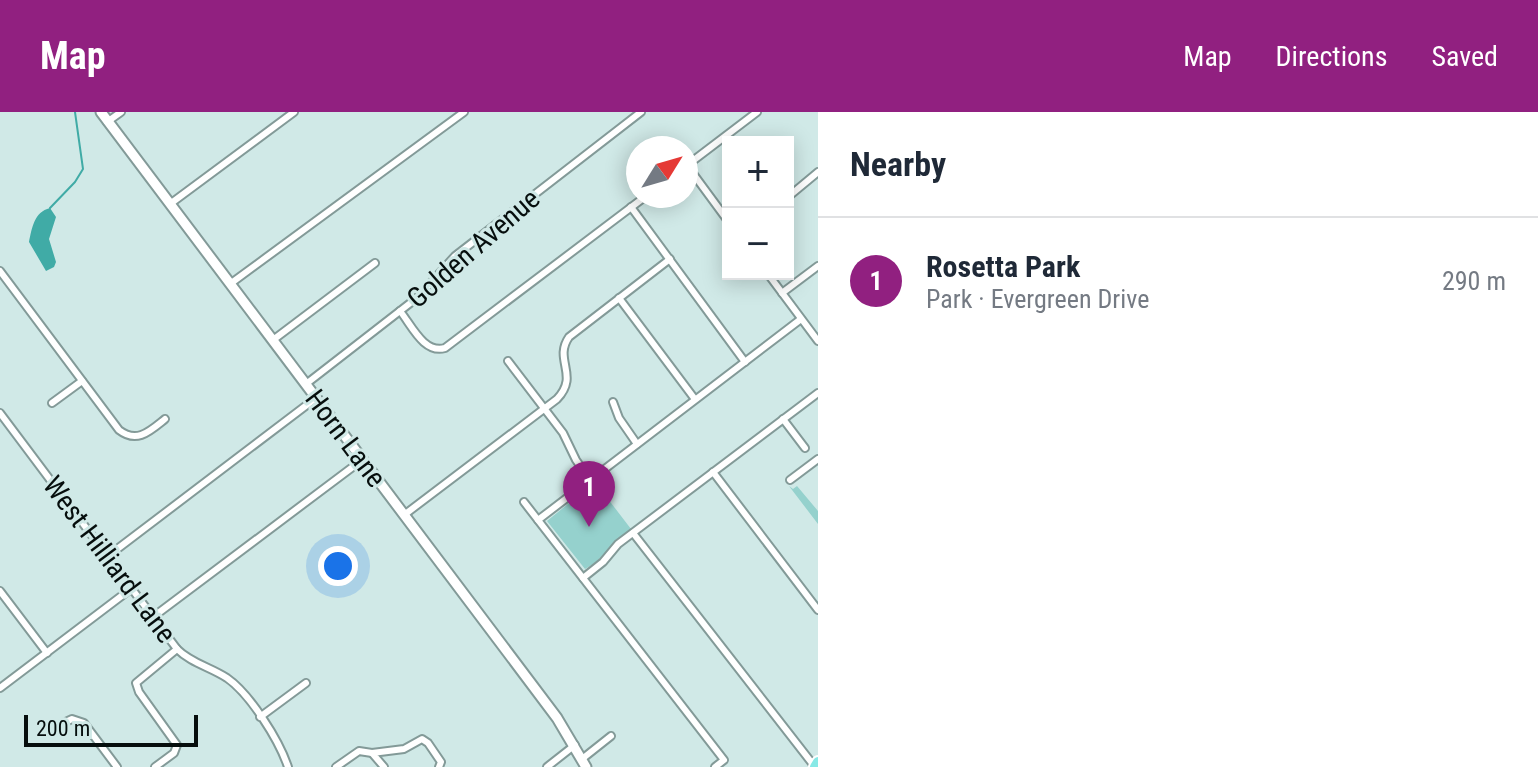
<!DOCTYPE html>
<meta charset="utf-8">
<style>
body{margin:0;font-family:"Roboto Condensed",sans-serif;background:#f6f6f7;color:#1f2937}
.controls{position:absolute;right:24px;top:24px;display:grid;overflow:hidden;border-radius:0px;box-shadow:0 4px 20px #0003}
.controls button{width:72px;height:72px;display:grid;place-items:center;padding:0;border:0;border-bottom:2px solid #e0e1e3;background:#fff;color:#1f2937;font:40px sans-serif}
.compass{position:absolute;left:626px;top:24px;width:72px;height:72px;border-radius:50%;background:#fff;box-shadow:0 4px 20px #0003;rotate:53deg}
.scale{position:absolute;left:24px;bottom:20px;width:174px;box-sizing:border-box;padding-left:8px;border:4px solid #060e0d;border-top:0;font-size:22px;line-height:28px;white-space:nowrap;color:#060e0d;-webkit-text-stroke:6px #d0e9e7;paint-order:stroke}
.you{position:absolute;left:338px;top:454px;width:28px;height:28px;margin:-20px;border:6px solid #fff;border-radius:50%;background:#1a73e8;box-shadow:0 0 0 12px #1a73e833}
.badge{display:grid;place-items:center;width:52px;height:52px;border-radius:50%;background:#912080;color:#fff;font-size:26px;font-weight:700}
.pin{position:absolute;translate:-50% -66px;filter:drop-shadow(0 2px 4px #0008)}
.pin::after{content:'';position:absolute;top:42px;width:28px;height:24px;background:inherit;clip-path:polygon(0 0,100% 0,50% 100%)}
.list{margin:0;padding:0;list-style:none}
h2{display:flex;justify-content:space-between;align-items:center;height:104px;margin:0;padding:0 32px;font-size:34px}
h2 small{font-size:26px;font-weight:400;color:#747a83}
.list li{display:grid;grid-template-columns:52px 1fr auto;gap:24px;align-items:center;box-sizing:border-box;height:128px;padding:0 32px;border-top:2px solid #e0e1e3}
.list b{display:block;font-size:30px;white-space:nowrap}
.list p{margin:0;font-size:26px;white-space:nowrap;color:#747a83}
.list em{font-size:26px;font-style:normal;color:#747a83}
.map{position:relative;flex:none;width:818px;height:655px;overflow:hidden}
header{display:flex;align-items:center;gap:48px;box-sizing:border-box;height:112px;padding:0 40px;background:#912080;color:#fff}
header strong{font-size:38px}
nav{display:flex;gap:44px;margin-inline-start:auto;font-size:28px}
main{display:flex}
aside{flex:1;background:#fff}
.map>svg:first-child{display:block}
.green{fill:#95d1cd}
.water{fill:#40aba6}
.lines{fill:none;stroke-linecap:round;stroke-linejoin:round}
.stream{stroke:#40aba6;stroke-width:2}
.street-casing{stroke:#839a98;stroke-width:10}
.secondary-casing{stroke:#839a98;stroke-width:13}
.primary-casing{stroke:#fff;stroke-width:14}
.street{stroke:#fff;stroke-width:6}
.secondary{stroke:#fff;stroke-width:9}
.primary{stroke:#87e9e6;stroke-width:10}
.labels{text-anchor:middle;stroke-width:6;stroke-linejoin:round;paint-order:stroke}
.street-label{font-size:28px;fill:#060e0d;stroke:#d0e9e7}
</style>
<header>
<strong>Map</strong>
<nav><a>Map</a><a>Directions</a><a>Saved</a></nav>
</header>
<main>
<div class="map">
<svg width="818" height="655" viewBox="0 0 818 655">
<rect width="100%" height="100%" fill="#d0e9e7"/>
<!-- green -->
<g class="green">
<path d="M 595,370 L 631,417 C 615,430 601,449 585,457 L 547,409 Z"/>
<path d="M 789,374 L 793,377 L 797,374 L 818,399 L 818,412 Z"/>
</g>
<!-- water -->
<path class="water" d="M 50,96 L 56,105 L 49,127 L 56,150 L 54,155 L 46,159 L 29,130 C 32,116 34,100 50,96 Z"/>
<g class="lines">
<!-- stream -->
<path class="stream" d="M 50,96 L 75,70 L 83,57 L 75,0"/>
<defs>
<g id="street">
<path d="M 107,10 L 121,0"/>
<path d="M 674,35 L 674,36"/>
<path d="M 686,52 L 728,109"/>
<path d="M 686,54 L 757,0"/>
<path d="M 788,85 L 818,60"/>
<path d="M 170,92 L 294,0"/>
<path d="M 631,95 L 745,250"/>
<path d="M 0,159 L 119,318 C 137,332 150,319 165,307"/>
<path d="M 768,162 L 818,229"/>
<path d="M 230,172 L 464,0"/>
<path d="M 782,181 L 818,154"/>
<path d="M 619,186 L 694,286"/>
<path d="M 400,199 C 412,214 424,242 445,236 L 646,84"/>
<path d="M 273,228 L 375,151"/>
<path d="M 508,249 L 563,321 L 576,348 L 590,368"/>
<path d="M 306,272 L 418,185 L 455,144 L 641,0"/>
<path d="M 613,290 L 619,306 L 637,332"/>
<path d="M 52,291 L 82,269"/>
<path d="M 0,301 L 177,537 C 191,551 210,555 227,566 C 250,582 279,628 288,655"/>
<path d="M 783,307 L 805,336"/>
<path d="M 713,360 L 818,498"/>
<path d="M 790,368 L 818,347"/>
<path d="M 524,390 L 724,648 L 715,655"/>
<path d="M 404,403 L 557,287 C 580,263 553,248 569,225 L 670,147"/>
<path d="M 538,408 L 801,207"/>
<path d="M 633,421 L 815,655"/>
<path d="M 108,444 L 316,286"/>
<path d="M 583,466 L 603,450 L 618,432 L 818,281"/>
<path d="M 0,479 L 47,541"/>
<path d="M 153,505 L 362,348"/>
<path d="M 0,576 L 132,476"/>
<path d="M 260,605 L 306,571"/>
<path d="M 59,613 L 72,607 L 84,611 L 117,655"/>
<path d="M 582,647 L 611,624"/>
<path d="M 155,655 L 174,641 L 177,633 L 139,580 L 136,571 L 177,537"/>
<path d="M 336,655 L 359,639 L 372,641"/>
<path d="M 384,655 L 372,641 L 404,637 L 422,627 L 428,631 L 441,650 L 439,655"/>
<path d="M 547,655 L 575,633"/>
</g>
<path id="secondary" d="M 101,0 L 557,606 L 586,655"/>
<path id="primary" d="M 815,655 L 818,650"/>
</defs>
<!-- street casing -->
<use href="#street" class="street-casing"/>
<!-- secondary casing -->
<use href="#secondary" class="secondary-casing"/>
<!-- primary casing -->
<use href="#primary" class="primary-casing"/>
<!-- street -->
<use href="#street" class="street"/>
<!-- secondary -->
<use href="#secondary" class="secondary"/>
<!-- primary -->
<use href="#primary" class="primary"/>
</g>
<g class="labels">
<!-- street labels -->
<g class="street-label">
<text transform="translate(473 136) rotate(-41)" y="10">Golden Avenue</text>
<text transform="translate(346 326) rotate(53)" y="10">Horn Lane</text>
<text transform="translate(110 447) rotate(53)" y="10">West Hilliard Lane</text>
</g>
</g>
</svg>
<div class="controls">
<button>+</button>
<button>−</button>
</div>
<svg class="compass" viewBox="-18 -18 36 36"><path d="M0-13l5 13h-10z" fill="#e53935"/><path d="M0 13l5-13h-10z" fill="#747a83"/></svg>
<div class="scale">200 m</div>
<div class="you"></div>
<div class="pin badge" style="left:589px;top:415px">1</div>
</div>
<aside>
<h2>Nearby<small></small></h2>
<ul class="list">
<li><span class="badge">1</span><div><b>Rosetta Park</b><p>Park · Evergreen Drive</p></div><em>290 m</em></li>
</ul>
</aside>
</main>
